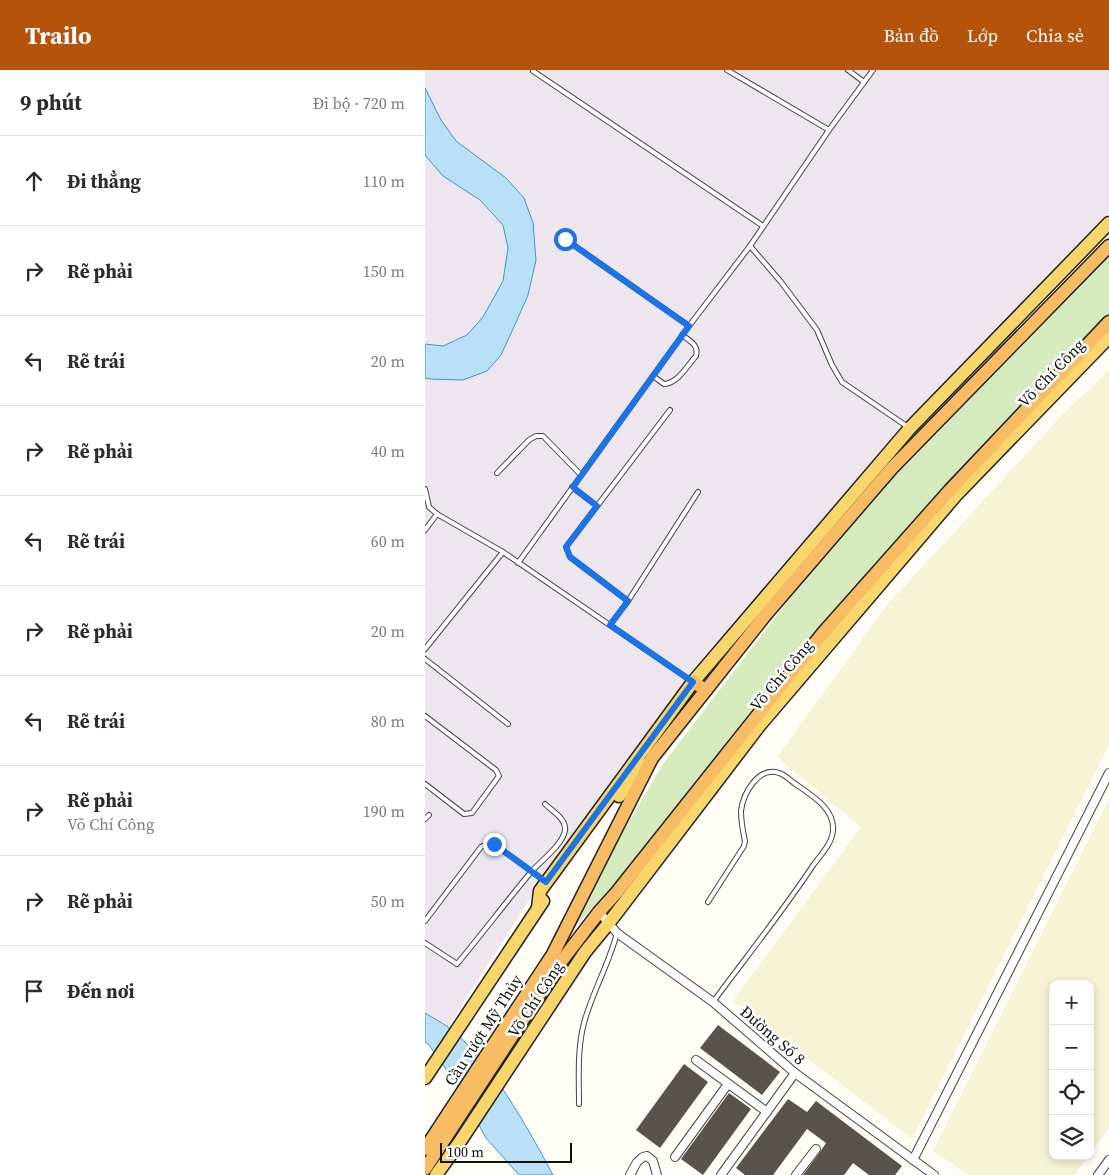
<!DOCTYPE html>
<html lang="vi">
<meta charset="utf-8">
<style>
body{margin:0;font-family:"Source Serif 4",serif;background:#f2f2f3;color:#2b2b33}
.controls{position:absolute;right:15px;bottom:15px;display:grid;overflow:hidden;border-radius:10px;box-shadow:0 2px 8px #0003}
.controls button{width:45px;height:45px;display:grid;place-items:center;padding:0;border:0;border-bottom:1px solid #e1e1e2;background:#fff;color:#2b2b33;font:25px sans-serif}
.scale{position:absolute;left:15px;bottom:12px;width:132px;box-sizing:border-box;padding-left:5px;border:2px solid #111;border-top:0;font-size:14px;line-height:18px;white-space:nowrap;color:#111;-webkit-text-stroke:4px #fff;paint-order:stroke}
.stop{position:absolute;width:15px;height:15px;margin:-11px;border:4px solid #1a73e8;border-radius:50%;background:#fff}
.stop.end{background:#1a73e8;border-color:#fff;box-shadow:0 1px 5px #0008}
.list{margin:0;padding:0;list-style:none}
h2{display:flex;justify-content:space-between;align-items:center;height:65px;margin:0;padding:0 20px;font-size:21px}
h2 small{font-size:16px;font-weight:400;color:#7c7c81}
.list li{display:grid;grid-template-columns:32px 1fr auto;gap:15px;align-items:center;box-sizing:border-box;height:90px;padding:0 20px;border-top:1px solid #e1e1e2}
.list b{display:block;font-size:19px;white-space:nowrap}
.list p{margin:0;font-size:16px;white-space:nowrap;color:#7c7c81}
.list em{font-size:16px;font-style:normal;color:#7c7c81}
.icon{flex:none;width:28px;height:28px;fill:none;stroke:currentColor;stroke-width:2;stroke-linecap:round;stroke-linejoin:round}
.map{position:relative;flex:none;width:684px;height:1105px;overflow:hidden}
header{display:flex;align-items:center;gap:30px;box-sizing:border-box;height:70px;padding:0 25px;background:#b45309;color:#fff}
header strong{font-size:24px}
nav{display:flex;gap:28px;margin-inline-start:auto;font-size:18px}
main{display:flex}
aside{flex:1;background:#fff}
.map>svg:first-child{display:block}
.industrial{fill:#eee6ef}
.farmland{fill:#f6f3d4}
.green{fill:#d5ebbd}
.water{fill:#b9e0f7;stroke:#3f96cf}
.building{fill:#5a524d}
.lines{fill:none;stroke-linecap:round;stroke-linejoin:round}
.service-casing{stroke:#444;stroke-width:6}
.minor-casing{stroke:#444;stroke-width:10}
.primary-casing{stroke:#222;stroke-width:15}
.trunk-casing{stroke:#222;stroke-width:15}
.service{stroke:#fff;stroke-width:4}
.minor{stroke:#fff;stroke-width:8}
.primary{stroke:#f9d66b;stroke-width:12}
.trunk{stroke:#f7bc64;stroke-width:12}
.route{stroke:#1a73e8;stroke-width:6}
.labels{text-anchor:middle;stroke-width:5;stroke-linejoin:round;paint-order:stroke}
.street-label{font-size:16px;fill:#111;stroke:#fff}
</style>
<header>
<strong>Trailo</strong>
<nav><a>Bản đồ</a><a>Lớp</a><a>Chia sẻ</a></nav>
</header>
<main>
<aside>
<h2>9 phút<small>Đi bộ · 720 m</small></h2>
<ul class="list">
<li><svg class="icon" aria-label="ahead" viewBox="0 0 24 24"><path d="M12 20V5M6 11l6-6 6 6"/></svg><div><b>Đi thẳng</b></div><em>110 m</em></li>
<li><svg class="icon" aria-label="right" viewBox="0 0 24 24"><path d="M7 20v-9h11M14 6l5 5-5 5"/></svg><div><b>Rẽ phải</b></div><em>150 m</em></li>
<li><svg class="icon" aria-label="left" viewBox="0 0 24 24"><path d="M17 20v-9H6M10 6l-5 5 5 5"/></svg><div><b>Rẽ trái</b></div><em>20 m</em></li>
<li><svg class="icon" aria-label="right" viewBox="0 0 24 24"><path d="M7 20v-9h11M14 6l5 5-5 5"/></svg><div><b>Rẽ phải</b></div><em>40 m</em></li>
<li><svg class="icon" aria-label="left" viewBox="0 0 24 24"><path d="M17 20v-9H6M10 6l-5 5 5 5"/></svg><div><b>Rẽ trái</b></div><em>60 m</em></li>
<li><svg class="icon" aria-label="right" viewBox="0 0 24 24"><path d="M7 20v-9h11M14 6l5 5-5 5"/></svg><div><b>Rẽ phải</b></div><em>20 m</em></li>
<li><svg class="icon" aria-label="left" viewBox="0 0 24 24"><path d="M17 20v-9H6M10 6l-5 5 5 5"/></svg><div><b>Rẽ trái</b></div><em>80 m</em></li>
<li><svg class="icon" aria-label="right" viewBox="0 0 24 24"><path d="M7 20v-9h11M14 6l5 5-5 5"/></svg><div><b>Rẽ phải</b><p>Võ Chí Công</p></div><em>190 m</em></li>
<li><svg class="icon" aria-label="right" viewBox="0 0 24 24"><path d="M7 20v-9h11M14 6l5 5-5 5"/></svg><div><b>Rẽ phải</b></div><em>50 m</em></li>
<li><svg class="icon" aria-label="arrive" viewBox="0 0 24 24"><path d="M6 21V4h12l-3 4 3 4H6"/></svg><div><b>Đến nơi</b></div></li>
</ul>
</aside>
<div class="map">
<svg width="684" height="1105" viewBox="0 0 684 1105">
<rect width="100%" height="100%" fill="#fffdf5"/>
<!-- industrial -->
<path class="industrial" d="M 0,0 L 684,0 L 684,142 L 490,344 L 251,624 L 108,824 L 23,957 L 0,943 Z"/>
<!-- farmland -->
<g class="farmland">
<path d="M 684,300 L 684,675 L 487,1069 L 308,931 L 436,757 L 352,687 L 463,534 L 639,343 Z"/>
<path d="M 684,729 L 684,1058 L 665,1084 L 665,914 L 628,914 L 628,1086 L 663,1086 L 650,1105 L 544,1105 L 508,1081 Z"/>
</g>
<!-- green -->
<path class="green" d="M 684,182 L 684,245 L 521,414 L 320,655 L 234,765 L 148,859 L 193,770 L 238,694 L 404,477 L 483,386 Z"/>
<!-- water -->
<g class="water">
<path d="M 0,18 L 16,50 L 31,71 L 81,108 L 99,128 L 108,153 L 111,190 L 103,225 L 88,259 L 76,285 L 62,301 L 38,310 L 5,309 L 0,308 L 0,274 L 18,276 L 42,265 L 58,247 L 78,211 L 83,178 L 78,155 L 55,130 L 18,106 L 0,85 Z"/>
<path d="M 0,943 C 8,948 16,952 23,957 C 65,989 103,1058 128,1105 L 94,1105 L 61,1068 L 32,1015 L 4,975 L 0,972 Z"/>
</g>
<!-- building -->
<g class="building">
<path d="M 293,955 L 355,1002 L 337,1025 L 275,978 Z"/>
<path d="M 259,994 L 283,1012 L 235,1078 L 211,1060 Z"/>
<path d="M 304,1023 L 326,1039 L 278,1105 L 256,1089 Z"/>
<path d="M 363,1029 L 382,1042 L 391,1031 L 477,1096 L 470,1105 L 444,1105 L 428,1093 L 419,1105 L 378,1105 L 395,1082 L 401,1073 L 382,1059 L 348,1105 L 320,1105 L 311,1098 Z"/>
</g>
<g class="lines">
<defs>
<g id="service">
<path d="M 302,0 L 404,60"/>
<path d="M 423,0 L 439,12"/>
<path d="M 108,1 L 338,156"/>
<path d="M 140,169 L 264,256"/>
<path d="M 325,176 L 356,212 L 392,260 L 407,295 L 417,312 L 483,357"/>
<path d="M 228,306 L 239,314 C 253,313 262,296 271,286 C 274,275 265,271 257,265"/>
<path d="M 72,403 L 104,370 L 111,366 L 118,366 L 156,405"/>
<path d="M 147,417 L 172,436"/>
<path d="M 0,419 L 4,437 L 12,444 L 78,482 L 265,610"/>
<path d="M 0,460 L 12,444"/>
<path d="M 93,493 L 264,256 L 325,176 L 404,60 L 448,0"/>
<path d="M 203,531 L 145,487 L 141,477 L 245,340"/>
<path d="M 185,555 L 203,531 L 273,422"/>
<path d="M 0,579 L 78,482"/>
<path d="M 0,589 L 83,654"/>
<path d="M 0,646 L 71,700 L 74,706 L 47,743 L 39,744 L 0,714"/>
<path d="M 0,749 L 4,745"/>
<path d="M 283,832 L 319,776 L 320,771 C 318,762 316,751 316,741 C 318,724 333,696 354,703 C 359,704 365,710 369,713 C 386,725 410,738 408,761 C 407,773 396,785 389,794 C 358,841 322,886 288,932"/>
<path d="M 0,851 L 56,777 L 62,774 L 69,774 L 120,811"/>
<path d="M 0,873 L 32,894 C 57,864 81,832 106,802 C 116,791 137,775 140,761 C 142,749 127,741 120,734"/>
<path d="M 154,1034 C 154,1008 152,979 159,953 C 167,923 184,894 192,863"/>
</g>
<g id="minor">
<path d="M 174,842 L 192,863 L 288,932 L 370,1003 L 509,1105"/>
<path d="M 271,990 L 342,1042"/>
<path d="M 250,1087 L 303,1014"/>
<path d="M 488,1090 L 684,703"/>
<path d="M 205,1105 L 212,1092 L 218,1087 L 222,1086 L 228,1091 L 232,1105"/>
<path d="M 296,1105 L 370,1003"/>
<path d="M 371,1105 L 391,1079"/>
<path d="M 673,1105 L 684,1090"/>
</g>
<g id="primary">
<path d="M 194,726 L 222,694"/>
<path d="M 113,838 L 115,821 L 268,612 L 485,358 L 684,153"/>
<path d="M 0,1008 L 118,831"/>
<path d="M 11,1105 L 34,1073 L 160,882 L 183,854 L 334,656 L 531,425 L 684,267"/>
</g>
<g id="trunk">
<path d="M 268,612 L 281,620"/>
<path d="M 0,1079 L 128,884 L 227,688 L 342,543 L 467,398 L 684,176"/>
<path d="M 0,1099 L 135,893 L 174,842 L 192,822 L 398,563 L 525,420 L 684,252"/>
</g>
</defs>
<!-- service casing -->
<use href="#service" class="service-casing"/>
<!-- minor casing -->
<use href="#minor" class="minor-casing"/>
<!-- primary casing -->
<use href="#primary" class="primary-casing"/>
<!-- trunk casing -->
<use href="#trunk" class="trunk-casing"/>
<!-- service -->
<use href="#service" class="service"/>
<!-- minor -->
<use href="#minor" class="minor"/>
<!-- primary -->
<use href="#primary" class="primary"/>
<!-- trunk -->
<use href="#trunk" class="trunk"/>
</g>
<g class="lines">
<!-- route -->
<path class="route" d="M 69,774 L 121,812 L 268,612 L 185,555 L 203,531 L 145,487 L 141,477 L 172,436 L 148,417 L 264,256 L 140,169"/>
</g>
<g class="labels">
<!-- street labels -->
<g class="street-label">
<text transform="translate(626 303) rotate(-46)" y="6">Võ Chí Công</text>
<text transform="translate(356 605) rotate(-50)" y="6">Võ Chí Công</text>
<text transform="translate(110 929) rotate(-57)" y="6">Võ Chí Công</text>
<text transform="translate(58 960) rotate(-57)" y="6">Cầu vượt Mỹ Thủy</text>
<text transform="translate(348 965) rotate(41)" y="6">Đường Số 8</text>
</g>
</g>
</svg>
<div class="controls">
<button>+</button>
<button>−</button>
<button><svg class="icon" aria-label="locate" viewBox="0 0 24 24"><circle cx="12" cy="12" r="6"/><path d="M12 2v4M12 18v4M2 12h4M18 12h4"/></svg></button>
<button><svg class="icon" aria-label="layers" viewBox="0 0 24 24"><path d="M12 4l9 5-9 5-9-5zM3 14l9 5 9-5"/></svg></button>
</div>
<div class="scale">100 m</div>
<div class="stop" style="left:140px;top:169px"></div>
<div class="stop end" style="left:69px;top:774px"></div>
</div>
</main>
